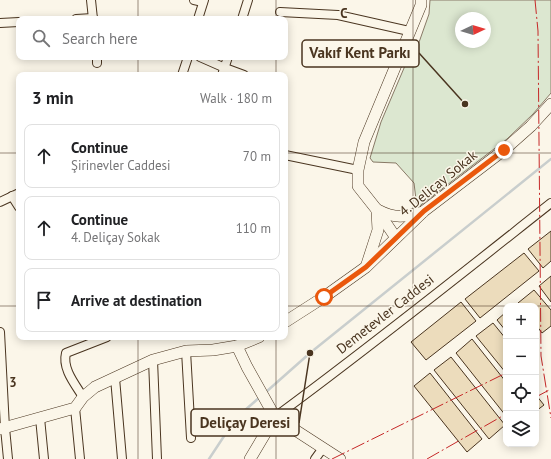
<!DOCTYPE html>
<meta charset="utf-8">
<style>
body{margin:0;font-family:"PT Sans",sans-serif;background:#f2f2f2;color:#202124}
.controls{position:absolute;right:12px;bottom:12px;display:grid;overflow:hidden;border-radius:8px;box-shadow:0 2px 10px #0003}
.controls button{width:36px;height:36px;display:grid;place-items:center;padding:0;border:0;border-bottom:1px solid #e0e0e0;background:#fff;color:#202124;font:20px sans-serif}
.compass{position:absolute;left:455px;top:12px;width:36px;height:36px;border-radius:50%;background:#fff;box-shadow:0 2px 10px #0003;rotate:86deg}
.stop{position:absolute;width:12px;height:12px;margin:-9px;border:3px solid #ea580c;border-radius:50%;background:#fff}
.stop.end{background:#ea580c;border-color:#fff;box-shadow:0 1px 4px #0008}
.list{margin:0;padding:0;list-style:none}
h2{display:flex;justify-content:space-between;align-items:center;height:52px;margin:0;padding:0 16px;font-size:17px}
h2 small{font-size:13px;font-weight:400;color:#757577}
.list li{display:grid;grid-template-columns:26px 1fr auto;gap:12px;align-items:center;box-sizing:border-box;height:64px;margin:0 8px 8px;padding:0 8px;border:1px solid #e0e0e0;border-radius:8px}
.list b{display:block;font-size:15px;white-space:nowrap}
.list p{margin:0;font-size:13px;white-space:nowrap;color:#757577}
.list em{font-size:13px;font-style:normal;color:#757577}
.icon{flex:none;width:22px;height:22px;fill:none;stroke:currentColor;stroke-width:2;stroke-linecap:round;stroke-linejoin:round}
.map{position:relative;flex:none;width:551px;height:459px;overflow:hidden}
.search{position:absolute;background:#fff;box-shadow:0 2px 10px #0003;left:16px;top:16px;width:272px;height:44px;display:flex;align-items:center;gap:10px;box-sizing:border-box;padding:0 14px;border-radius:8px;color:#757577;font-size:15px}
.panel{position:absolute;background:#fff;box-shadow:0 2px 10px #0003;left:16px;top:72px;width:272px;height:268px;border-radius:8px}
.map>svg:first-child{display:block}
.green{fill:#dce7d0;stroke:#887966;fill-rule:evenodd}
.lines{fill:none;stroke-linecap:round;stroke-linejoin:round}
.stream{stroke:#c9cecd;stroke-width:2.5}
.building{fill:#ecdcbc;stroke:#4a3520}
.street-casing{stroke:#4a3520;stroke-width:10}
.secondary-casing{stroke:#4a3520;stroke-width:12}
.street{stroke:#fbf6e9;stroke-width:8}
.secondary{stroke:#fbf6e9;stroke-width:11}
.power{stroke:#c62828;stroke-width:1;stroke-dasharray:14 3 2 3;stroke-linecap:butt}
.route{stroke:#ea580c;stroke-width:5}
.grid{fill:none;stroke:#4a3520;stroke-width:1;stroke-opacity:0.55}
.labels{text-anchor:middle;stroke-width:3;stroke-linejoin:round;paint-order:stroke}
.street-label{font-size:14px;fill:#4a3520;stroke:#fbf6e9}
.grid-label{font-size:13px;text-anchor:middle;font-weight:bold;fill:#4a3520;stroke:#fbf6e9;stroke-width:3;stroke-linejoin:round;paint-order:stroke}
.leader{fill:none;stroke:#4a3520;stroke-width:1.5}
.callout-dot{fill:#4a3520;stroke:#fbf6e9;stroke-width:1.5}
.callout{fill:#fbf6e9;stroke:#4a3520;stroke-width:1.5}
.callout-label{font-size:15px;text-anchor:middle;font-weight:bold;fill:#4a3520}
</style>
<div class="map">
<svg width="551" height="459" viewBox="0 0 551 459">
<rect width="100%" height="100%" fill="#fbf6e9"/>
<!-- green -->
<path class="green" d="M 430,0 L 551,0 L 551,93 L 533,114 L 507,139 L 417,208 L 414,183 L 396,163 L 373,162 L 370,158 L 381,122 L 413,47 L 417,48 L 429,14 ZM 461,18 L 485,18 L 485,42 L 461,42 Z"/>
<g class="lines">
<!-- stream -->
<g class="stream">
<path d="M 266,392 L 310,353 L 551,159"/>
<path d="M 209,459 L 236,418 L 260,397"/>
</g>
</g>
<!-- building -->
<g class="building">
<path d="M 551,231 L 551,261 L 543,268 L 528,249 Z"/>
<path d="M 524,253 L 539,271 L 480,318 L 465,299 Z"/>
<path d="M 551,276 L 551,302 L 539,286 Z"/>
<path d="M 534,290 L 551,310 L 551,326 L 542,333 L 536,325 L 536,306 L 521,306 L 518,303 Z"/>
<path d="M 461,302 L 476,321 L 426,360 L 411,342 Z"/>
<path d="M 506,312 L 506,331 L 497,320 Z"/>
<path d="M 493,323 L 506,339 L 506,373 L 476,336 Z"/>
<path d="M 472,339 L 506,382 L 506,416 L 456,353 Z"/>
<path d="M 451,357 L 505,425 L 489,439 L 434,370 Z"/>
<path d="M 430,373 L 482,439 L 467,452 L 414,386 Z"/>
<path d="M 536,395 L 544,405 L 536,411 Z"/>
</g>
<g class="lines">
<defs>
<g id="street">
<path d="M 91,0 L 93,19"/>
<path d="M 194,0 L 203,2"/>
<path d="M 280,12 L 338,15 L 409,31"/>
<path d="M 76,19 L 93,18"/>
<path d="M 198,19 L 204,0"/>
<path d="M 242,19 L 248,0"/>
<path d="M 0,23 L 19,22"/>
<path d="M 97,57 L 97,63"/>
<path d="M 200,57 L 225,68 L 244,75"/>
<path d="M 182,75 L 188,57"/>
<path d="M 222,75 L 228,57"/>
<path d="M 285,155 L 358,170"/>
<path d="M 12,196 L 19,207"/>
<path d="M 0,202 L 19,193"/>
<path d="M 0,332 L 5,428 L 8,459"/>
<path d="M 186,351 L 191,438"/>
<path d="M 153,360 L 157,459"/>
<path d="M 115,378 L 122,459"/>
<path d="M 83,397 C 75,384 62,369 66,353 L 107,337"/>
<path d="M 75,408 L 80,459"/>
<path d="M 275,417 C 369,348 460,275 551,203"/>
<path d="M 40,418 L 44,459"/>
<path d="M 315,459 L 323,448"/>
</g>
<g id="secondary">
<path d="M 378,210 C 395,219 405,217 423,212"/>
<path d="M 396,238 L 377,210 L 358,186 L 358,170 L 364,142 L 421,5 L 421,0"/>
<path d="M 367,264 L 378,230 L 377,211"/>
<path d="M 285,322 L 324,297 L 366,267 L 424,211 L 504,150 L 531,126 L 551,104"/>
<path d="M 237,346 L 247,367 L 275,417 L 340,459"/>
<path d="M 0,429 L 75,408 L 83,397 L 95,387 L 153,360 L 186,351 L 213,350 L 237,346 L 259,337"/>
<path d="M 250,459 L 275,417"/>
</g>
</defs>
<!-- street casing -->
<use href="#street" class="street-casing"/>
<!-- secondary casing -->
<use href="#secondary" class="secondary-casing"/>
<!-- street -->
<use href="#street" class="street"/>
<!-- secondary -->
<use href="#secondary" class="secondary"/>
<!-- power -->
<g class="power">
<path d="M 535,0 L 538,31 L 541,356 L 551,418"/>
<path d="M 536,397 L 551,389"/>
<path d="M 332,459 L 506,373"/>
<path d="M 427,459 L 506,414"/>
</g>
</g>
<g class="lines">
<!-- route -->
<path class="route" d="M 324,297 L 366,267 L 424,211 L 504,150"/>
</g>
<!-- grid -->
<path class="grid" d="M 138,0 L 138,19M 276,0 L 276,19M 413,0 L 413,459M 138,57 L 138,75M 276,57 L 276,75M 0,153 L 19,153M 285,153 L 551,153M 0,306 L 19,306M 285,306 L 506,306M 506,306 L 536,306M 536,306 L 551,306M 138,337 L 138,459M 276,337 L 276,459"/>
<g class="labels">
<!-- street labels -->
<g class="street-label">
<text transform="translate(438 183) rotate(-39)" y="5">4. Deliçay Sokak</text>
<text transform="translate(385 314) rotate(-38)" y="5">Demetevler Caddesi</text>
</g>
</g>
<g class="grid-label">
<text x="344" y="18">C</text>
<text x="13" y="387">3</text>
</g>
<!-- callouts -->
<path class="leader" d="M465 104L419 53M310 353L299 423"/>
<g class="callout-dot">
<circle cx="465" cy="104" r="4"/>
<circle cx="310" cy="353" r="4"/>
</g>
<g class="callout">
<rect x="302" y="40" width="117" height="27" rx="4"/>
<rect x="191" y="409" width="108" height="27" rx="4"/>
</g>
<g class="callout-label">
<text x="360" y="58">Vakıf Kent Parkı</text>
<text x="245" y="428">Deliçay Deresi</text>
</g>
</svg>
<div class="controls">
<button>+</button>
<button>−</button>
<button><svg class="icon" aria-label="locate" viewBox="0 0 24 24"><circle cx="12" cy="12" r="6"/><path d="M12 2v4M12 18v4M2 12h4M18 12h4"/></svg></button>
<button><svg class="icon" aria-label="layers" viewBox="0 0 24 24"><path d="M12 4l9 5-9 5-9-5zM3 14l9 5 9-5"/></svg></button>
</div>
<svg class="compass" viewBox="-18 -18 36 36"><path d="M0-13l5 13h-10z" fill="#e53935"/><path d="M0 13l5-13h-10z" fill="#757577"/></svg>
<div class="stop" style="left:324px;top:297px"></div>
<div class="stop end" style="left:504px;top:150px"></div>
<div class="search"><svg class="icon" aria-label="search" viewBox="0 0 24 24"><circle cx="10" cy="10" r="6"/><path d="M15 15l6 6"/></svg>Search here</div>
<section class="panel">
<h2>3 min<small>Walk · 180 m</small></h2>
<ul class="list">
<li><svg class="icon" aria-label="ahead" viewBox="0 0 24 24"><path d="M12 20V5M6 11l6-6 6 6"/></svg><div><b>Continue</b><p>Şirinevler Caddesi</p></div><em>70 m</em></li>
<li><svg class="icon" aria-label="ahead" viewBox="0 0 24 24"><path d="M12 20V5M6 11l6-6 6 6"/></svg><div><b>Continue</b><p>4. Deliçay Sokak</p></div><em>110 m</em></li>
<li><svg class="icon" aria-label="arrive" viewBox="0 0 24 24"><path d="M6 21V4h12l-3 4 3 4H6"/></svg><div><b>Arrive at destination</b></div></li>
</ul>
</section>
</div>
